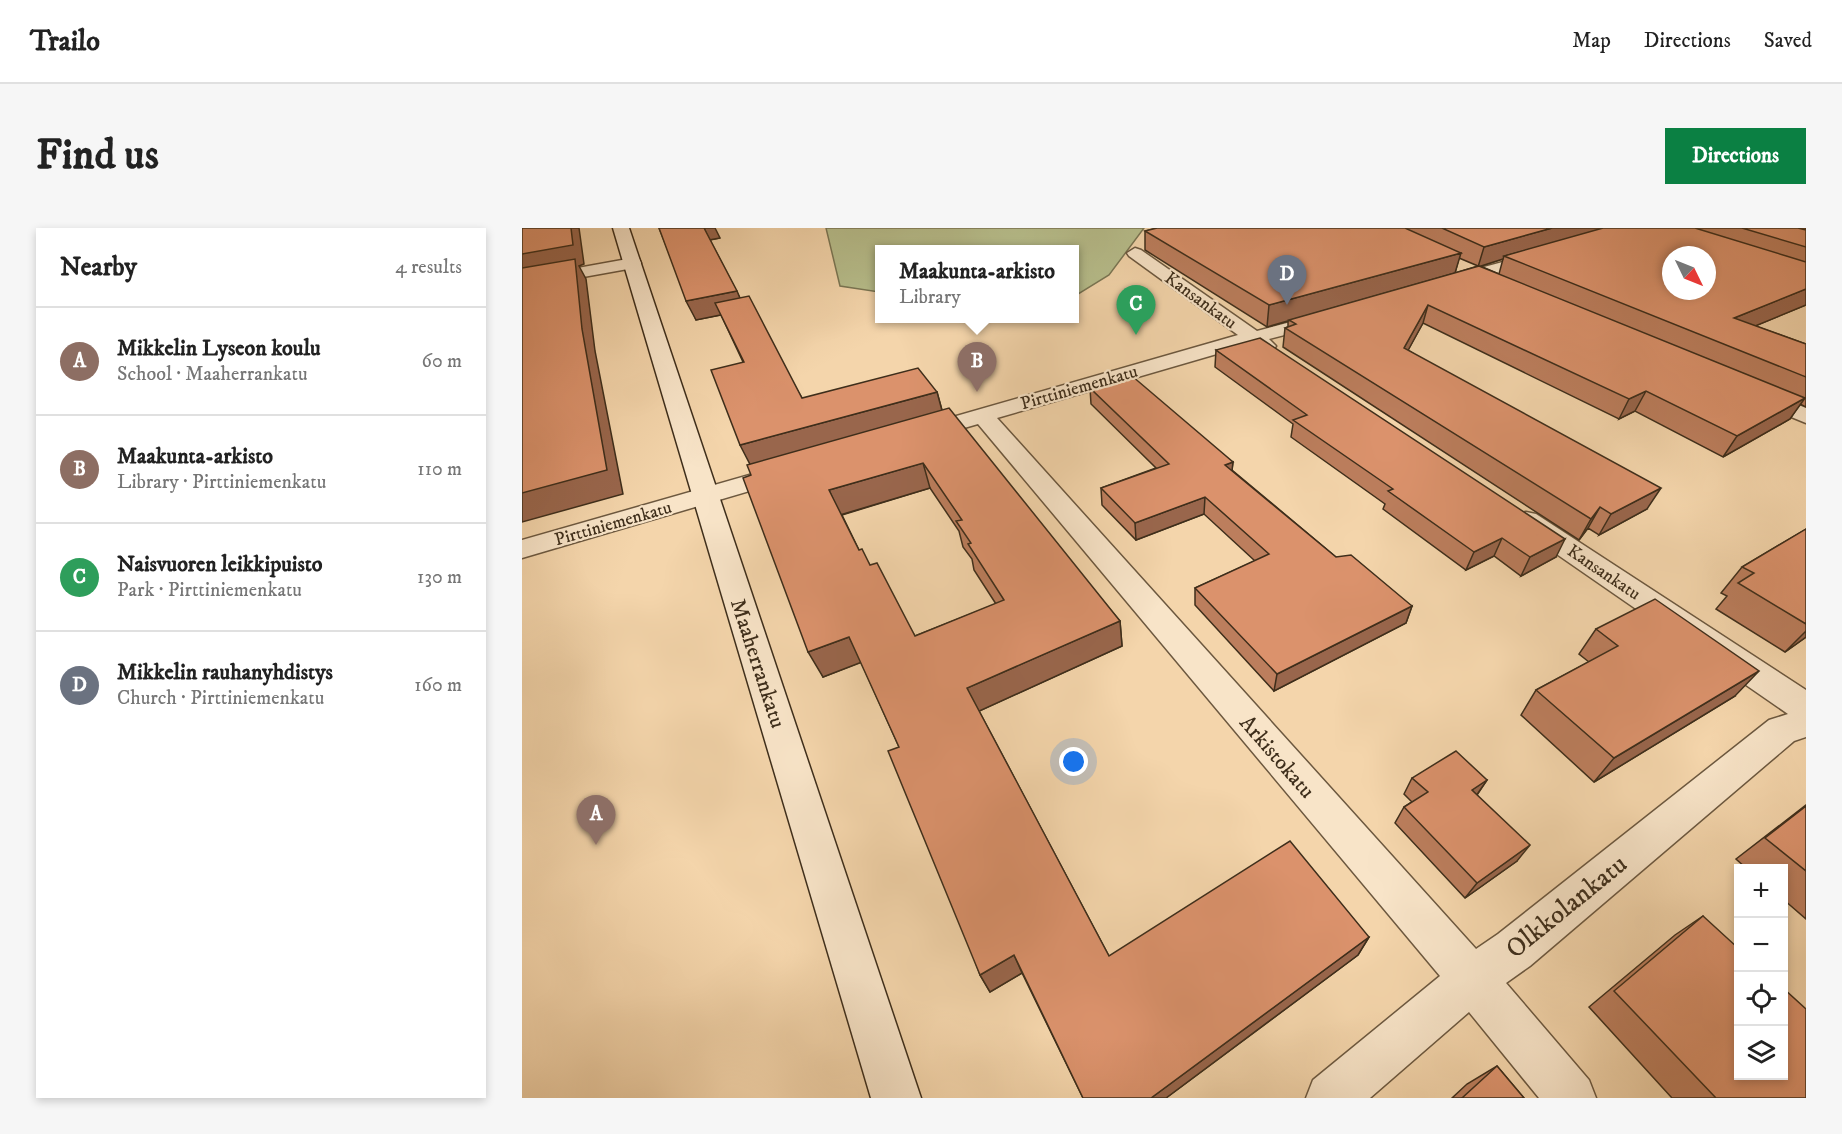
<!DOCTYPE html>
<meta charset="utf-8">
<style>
body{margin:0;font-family:"IM FELL DW Pica",serif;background:#f6f6f6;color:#222}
.controls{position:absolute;right:18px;bottom:18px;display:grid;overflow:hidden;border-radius:0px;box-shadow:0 3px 9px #0003}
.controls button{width:54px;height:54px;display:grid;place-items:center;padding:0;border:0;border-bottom:2px solid #e0e0e0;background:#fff;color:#222;font:30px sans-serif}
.compass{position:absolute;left:1140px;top:18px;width:54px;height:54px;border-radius:50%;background:#fff;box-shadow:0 3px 9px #0003;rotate:133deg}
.you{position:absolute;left:552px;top:534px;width:21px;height:21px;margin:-15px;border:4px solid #fff;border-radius:50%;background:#1a73e8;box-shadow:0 0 0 9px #1a73e833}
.badge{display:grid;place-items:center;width:39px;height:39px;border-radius:50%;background:#0b8043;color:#fff;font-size:20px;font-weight:700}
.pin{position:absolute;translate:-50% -50px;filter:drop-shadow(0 2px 3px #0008)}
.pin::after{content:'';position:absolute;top:32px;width:21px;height:18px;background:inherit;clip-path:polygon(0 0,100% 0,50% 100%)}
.popup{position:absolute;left:353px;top:17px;width:204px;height:78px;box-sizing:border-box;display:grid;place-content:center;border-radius:0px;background:#fff;filter:drop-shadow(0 2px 4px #0005);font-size:20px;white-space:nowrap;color:#767676}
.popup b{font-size:22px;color:#222}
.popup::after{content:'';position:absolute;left:50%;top:100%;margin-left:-12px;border:12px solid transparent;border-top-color:#fff}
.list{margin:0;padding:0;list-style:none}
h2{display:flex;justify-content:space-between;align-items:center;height:78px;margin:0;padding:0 24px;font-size:26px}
h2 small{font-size:20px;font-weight:400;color:#767676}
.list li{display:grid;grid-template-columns:39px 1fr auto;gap:18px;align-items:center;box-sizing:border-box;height:108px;padding:0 24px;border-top:2px solid #e0e0e0}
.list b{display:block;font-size:22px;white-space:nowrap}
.list p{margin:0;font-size:20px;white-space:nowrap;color:#767676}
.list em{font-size:20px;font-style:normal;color:#767676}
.icon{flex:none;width:33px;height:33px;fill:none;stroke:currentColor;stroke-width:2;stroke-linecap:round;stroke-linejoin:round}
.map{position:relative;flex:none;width:1284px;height:870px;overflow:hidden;border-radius:0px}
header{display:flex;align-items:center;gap:36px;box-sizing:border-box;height:84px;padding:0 30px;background:#fff;border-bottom:2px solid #e0e0e0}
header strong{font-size:28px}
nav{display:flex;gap:33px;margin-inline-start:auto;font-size:21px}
.intro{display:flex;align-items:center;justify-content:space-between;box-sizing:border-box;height:144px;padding:0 36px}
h1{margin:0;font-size:42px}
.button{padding:15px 27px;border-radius:0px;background:#0b8043;color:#fff;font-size:21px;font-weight:700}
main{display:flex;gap:36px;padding:0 36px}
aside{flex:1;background:#fff;border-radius:0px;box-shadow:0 3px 9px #0003}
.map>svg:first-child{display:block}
.green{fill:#b7be8c;stroke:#7a7654;stroke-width:1.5}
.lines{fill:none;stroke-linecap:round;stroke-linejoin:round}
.minor-casing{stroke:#6c583f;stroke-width:3}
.secondary-casing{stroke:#3e2e1b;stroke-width:3}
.minor{fill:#f8e4c8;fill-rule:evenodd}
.secondary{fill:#f8e4c8;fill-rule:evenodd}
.wall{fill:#bc7e5d;stroke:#3e2e1b;stroke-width:1.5;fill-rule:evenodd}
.shaded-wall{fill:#99664c;stroke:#3e2e1b;stroke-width:1.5}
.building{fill:#db926c;stroke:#3e2e1b;stroke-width:1.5;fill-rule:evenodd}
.labels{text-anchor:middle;stroke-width:4.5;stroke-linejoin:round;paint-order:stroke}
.far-street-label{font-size:18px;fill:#3e2e1b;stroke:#f8e4c8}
.street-label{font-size:22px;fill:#3e2e1b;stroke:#f8e4c8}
.near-street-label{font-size:27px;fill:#3e2e1b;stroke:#f8e4c8}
</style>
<header>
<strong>Trailo</strong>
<nav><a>Map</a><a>Directions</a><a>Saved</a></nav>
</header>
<div class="intro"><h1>Find us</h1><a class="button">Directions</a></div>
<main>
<aside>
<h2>Nearby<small>4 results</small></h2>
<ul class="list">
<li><span class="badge" style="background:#8d6e63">A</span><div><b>Mikkelin Lyseon koulu</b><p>School · Maaherrankatu</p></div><em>60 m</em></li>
<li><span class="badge" style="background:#8d6e63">B</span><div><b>Maakunta-arkisto</b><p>Library · Pirttiniemenkatu</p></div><em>110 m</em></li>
<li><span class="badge" style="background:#2e9e5b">C</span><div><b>Naisvuoren leikkipuisto</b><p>Park · Pirttiniemenkatu</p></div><em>130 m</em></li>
<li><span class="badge" style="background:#6b7280">D</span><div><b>Mikkelin rauhanyhdistys</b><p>Church · Pirttiniemenkatu</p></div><em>160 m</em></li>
</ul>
</aside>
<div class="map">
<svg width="1284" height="870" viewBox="0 0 1284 870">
<rect width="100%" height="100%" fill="#f4d5ab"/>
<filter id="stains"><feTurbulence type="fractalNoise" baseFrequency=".00333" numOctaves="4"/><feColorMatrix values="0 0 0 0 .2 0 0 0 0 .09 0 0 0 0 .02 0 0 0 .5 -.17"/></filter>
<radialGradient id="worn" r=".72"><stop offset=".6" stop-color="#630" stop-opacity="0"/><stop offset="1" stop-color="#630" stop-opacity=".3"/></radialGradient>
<!-- green -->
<path class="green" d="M 304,0 L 622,0 L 587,47 L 553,68 L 552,21 L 358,21 L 357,64 L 318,58 Z"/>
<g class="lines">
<defs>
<g id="minor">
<path d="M 613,20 L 619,22 L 735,103 L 806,84 L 813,86 L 815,90 L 813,94 L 747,111 L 754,118 L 751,122 L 737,122 L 729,116 L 475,190 L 954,721 L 976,706 L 1247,492 L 1266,486 L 994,298 L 990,292 L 994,286 L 1004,284 L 1014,286 L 1284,462 L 1284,509 L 1272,513 L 1008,738 L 984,755 L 1067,852 L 1074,870 L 1017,870 L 947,784 L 848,870 L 784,870 L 791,852 L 918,748 L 456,196 L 397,213 L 389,211 L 385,206 L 389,201 L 716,107 L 607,28 L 605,25 Z"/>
<path d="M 1022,23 L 1030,28 L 1028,31 L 927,59 L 921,58 L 918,54 L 921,50 Z"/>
<path d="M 111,30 L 117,31 L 119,35 L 117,39 L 0,60 L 0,50 Z"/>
<path d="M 1233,159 L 1284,180 L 1284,195 L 1225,171 L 1222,166 L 1225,161 Z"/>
<path d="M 266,236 L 275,239 L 279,244 L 275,249 L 0,330 L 0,312 Z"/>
</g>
<path id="secondary" d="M 91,0 L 107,0 L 399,870 L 349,870 Z"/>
</defs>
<!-- minor casing -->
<use href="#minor" class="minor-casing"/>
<!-- secondary casing -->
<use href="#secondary" class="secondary-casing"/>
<!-- minor -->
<use href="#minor" class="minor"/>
<!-- secondary -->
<use href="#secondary" class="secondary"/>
</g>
<!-- wall -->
<g class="wall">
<path d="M 137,0 L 198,10 L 188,12 L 218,70 L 280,170 L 415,164 L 420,182 L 598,393 L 600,418 L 457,483 L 587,728 L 847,709 L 836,727 L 644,870 L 561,870 L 500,745 L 468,764 L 458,747 L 377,519 L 339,434 L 301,449 L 229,247 L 228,236 L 221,134 L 199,87 L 174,92 ZM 408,260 L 437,303 L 441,319 L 450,331 L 452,342 L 474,376 L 393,408 L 348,337 L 337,322 L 320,287 Z"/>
<path d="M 635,0 L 1284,0 L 1284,77 L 1233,98 L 1284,116 L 1284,179 L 1278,176 L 1268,191 L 1201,229 L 1113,183 L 1097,191 L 901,95 L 886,122 L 1125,281 L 1077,307 L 1066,300 L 1057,312 L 761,119 L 763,100 L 766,99 L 766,93 L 745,99 L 623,22 L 623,3 ZM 937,30 L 956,38 L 933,45 ZM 981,31 L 977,46 L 958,38 Z"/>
<path d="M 694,122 L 1034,329 L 999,348 L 972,328 L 944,342 L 861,281 L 863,276 L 769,209 L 771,196 L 693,139 Z"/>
<path d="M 568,160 L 711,234 L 710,242 L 814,329 L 890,378 L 884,395 L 752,463 L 673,377 L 673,360 L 733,333 L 682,286 L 614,312 L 580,277 L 579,260 L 634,240 L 569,176 Z"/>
<path d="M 1284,301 L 1284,409 L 1263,424 L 1194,381 L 1205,368 L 1199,365 L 1220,339 Z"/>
<path d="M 1074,401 L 1213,468 L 1072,554 L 999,487 L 1014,462 L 1067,434 L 1057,426 Z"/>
<path d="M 890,550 L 965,552 L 955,567 L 995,633 L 943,670 L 873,595 L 882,579 L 890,574 L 882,566 Z"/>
<path d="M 1284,577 L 1284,691 L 1262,672 L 1262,640 L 1224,640 L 1214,631 Z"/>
<path d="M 1181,688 L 1284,870 L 1150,870 L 1067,779 L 1153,707 Z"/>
<path d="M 975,838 L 1002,870 L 930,870 L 945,856 Z"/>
</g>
<!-- shaded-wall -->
<g class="shaded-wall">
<path d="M 49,0 L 57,0 L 62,36 L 57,38 L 64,51 L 73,123 L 101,266 L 0,294 L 0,26 Z"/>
<path d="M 182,0 L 193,0 L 198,10 L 187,12 Z"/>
<path d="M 1030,0 L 1090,0 L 982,28 L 981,31 L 956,39 L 962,19 Z"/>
<path d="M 939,25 L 933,45 L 745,99 L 747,77 Z"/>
<path d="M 1284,61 L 1284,77 L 1199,112 L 1212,90 Z"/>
<path d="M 215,63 L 223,82 L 174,92 L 164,73 Z"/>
<path d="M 906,77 L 901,95 L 877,139 L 882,120 Z"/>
<path d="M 1124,163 L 1113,183 L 1097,191 L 1107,171 Z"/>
<path d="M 415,164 L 422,190 L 232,244 L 218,217 Z"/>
<path d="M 1283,170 L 1268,191 L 1201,229 L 1215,208 Z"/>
<path d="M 711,234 L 709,251 L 703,237 Z"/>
<path d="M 401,235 L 408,260 L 318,287 L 307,262 Z"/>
<path d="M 1139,260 L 1125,281 L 1077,307 L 1089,286 Z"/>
<path d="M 683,269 L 682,286 L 614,312 L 613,295 Z"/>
<path d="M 1078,279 L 1066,300 L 1057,312 L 1069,291 Z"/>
<path d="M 980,310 L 972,328 L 944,342 L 952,324 Z"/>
<path d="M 1043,311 L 1034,329 L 999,348 L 1008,329 Z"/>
<path d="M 890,378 L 884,395 L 752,463 L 755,446 Z"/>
<path d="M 598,393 L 600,418 L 453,485 L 445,460 Z"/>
<path d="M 1284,403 L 1284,409 L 1263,424 Z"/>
<path d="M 327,409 L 340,434 L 301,449 L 286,424 Z"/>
<path d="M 1237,443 L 1213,468 L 1072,554 L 1092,530 Z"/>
<path d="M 965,552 L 954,568 L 950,562 Z"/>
<path d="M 1008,617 L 995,633 L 943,670 L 955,655 Z"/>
<path d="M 847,709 L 836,727 L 644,870 L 629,870 Z"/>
<path d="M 492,727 L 500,745 L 468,764 L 458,747 Z"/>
</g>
<!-- building -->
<g class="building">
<path d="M 0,0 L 49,0 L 51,17 L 0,26 Z"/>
<path d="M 137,0 L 182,0 L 215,63 L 164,73 Z"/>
<path d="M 635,0 L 883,0 L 939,25 L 747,77 L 623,3 Z"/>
<path d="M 920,0 L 1030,0 L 962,19 Z"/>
<path d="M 1081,0 L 1173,0 L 1284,34 L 1284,61 L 1212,90 L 1284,116 L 1284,149 L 982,28 ZM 1149,27 L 1185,27 L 1185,63 L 1149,63 Z"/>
<path d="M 1220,0 L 1276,0 L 1284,2 L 1284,19 Z"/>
<path d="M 53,31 L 60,101 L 85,242 L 0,265 L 0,40 Z"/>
<path d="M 957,38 L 1283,170 L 1215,208 L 1124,163 L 1107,171 L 906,77 L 882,120 L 1139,260 L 1089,286 L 1078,279 L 1069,291 L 763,100 L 774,96 L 767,92 Z"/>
<path d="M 227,68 L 280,170 L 396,140 L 415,164 L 218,217 L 189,142 L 222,134 L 193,75 Z"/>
<path d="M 738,110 L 1043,311 L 1008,329 L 980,310 L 952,324 L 866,263 L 871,261 L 771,192 L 785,187 L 694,122 Z"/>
<path d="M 610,148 L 711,234 L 703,237 L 814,329 L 829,327 L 890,378 L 755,446 L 673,360 L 747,326 L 683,269 L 613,295 L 579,260 L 647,236 L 568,160 Z"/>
<path d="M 427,180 L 598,393 L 445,460 L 587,728 L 768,613 L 847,709 L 629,870 L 561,870 L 492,727 L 458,747 L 366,523 L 377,519 L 327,409 L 286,424 L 221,250 L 229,247 L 225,237 ZM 401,235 L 440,292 L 434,293 L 449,315 L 446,316 L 482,372 L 393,408 L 355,335 L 348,337 L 340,321 L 337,322 L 307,262 Z"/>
<path d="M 1284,301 L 1284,396 L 1216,355 L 1232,345 L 1220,339 Z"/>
<path d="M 1133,371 L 1237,443 L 1092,530 L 1014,462 L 1096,418 L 1074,401 Z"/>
<path d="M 934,523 L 965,552 L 950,562 L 1008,617 L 955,655 L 882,579 L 906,564 L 890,550 Z"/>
<path d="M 1284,578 L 1284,643 L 1243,610 Z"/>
<path d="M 1181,688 L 1216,720 L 1216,848 L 1262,848 L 1262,761 L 1284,781 L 1284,870 L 1194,870 L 1092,763 Z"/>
<path d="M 975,838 L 1002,870 L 940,870 Z"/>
</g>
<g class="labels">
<!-- far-street labels -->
<g class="far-street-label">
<text transform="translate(679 72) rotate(36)" y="6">Kansankatu</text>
<text transform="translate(557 159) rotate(-16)" y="6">Pirttiniemenkatu</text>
<text transform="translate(91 295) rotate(-16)" y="6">Pirttiniemenkatu</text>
<text transform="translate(1082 344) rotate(34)" y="6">Kansankatu</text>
</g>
<!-- street labels -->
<g class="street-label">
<text transform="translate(237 435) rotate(72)" y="8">Maaherrankatu</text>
<text transform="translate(756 528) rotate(49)" y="8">Arkistokatu</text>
</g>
<!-- near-street labels -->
<g class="near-street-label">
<text transform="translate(1044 678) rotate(-39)" y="9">Olkkolankatu</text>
</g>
</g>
<rect width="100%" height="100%" filter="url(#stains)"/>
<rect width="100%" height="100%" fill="url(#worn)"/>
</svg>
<div class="controls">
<button>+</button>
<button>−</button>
<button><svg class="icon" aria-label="locate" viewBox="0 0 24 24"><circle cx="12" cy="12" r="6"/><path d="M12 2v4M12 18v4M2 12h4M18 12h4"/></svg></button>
<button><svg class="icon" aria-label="layers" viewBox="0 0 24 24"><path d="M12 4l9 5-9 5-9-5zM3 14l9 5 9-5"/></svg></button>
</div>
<svg class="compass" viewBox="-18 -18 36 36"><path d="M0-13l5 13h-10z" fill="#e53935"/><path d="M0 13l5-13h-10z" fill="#767676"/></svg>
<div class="you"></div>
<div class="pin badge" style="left:74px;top:617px;background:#8d6e63">A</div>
<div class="pin badge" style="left:455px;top:164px;background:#8d6e63">B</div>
<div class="popup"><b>Maakunta-arkisto</b>Library</div>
<div class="pin badge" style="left:614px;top:107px;background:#2e9e5b">C</div>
<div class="pin badge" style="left:765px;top:77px;background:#6b7280">D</div>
</div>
</main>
